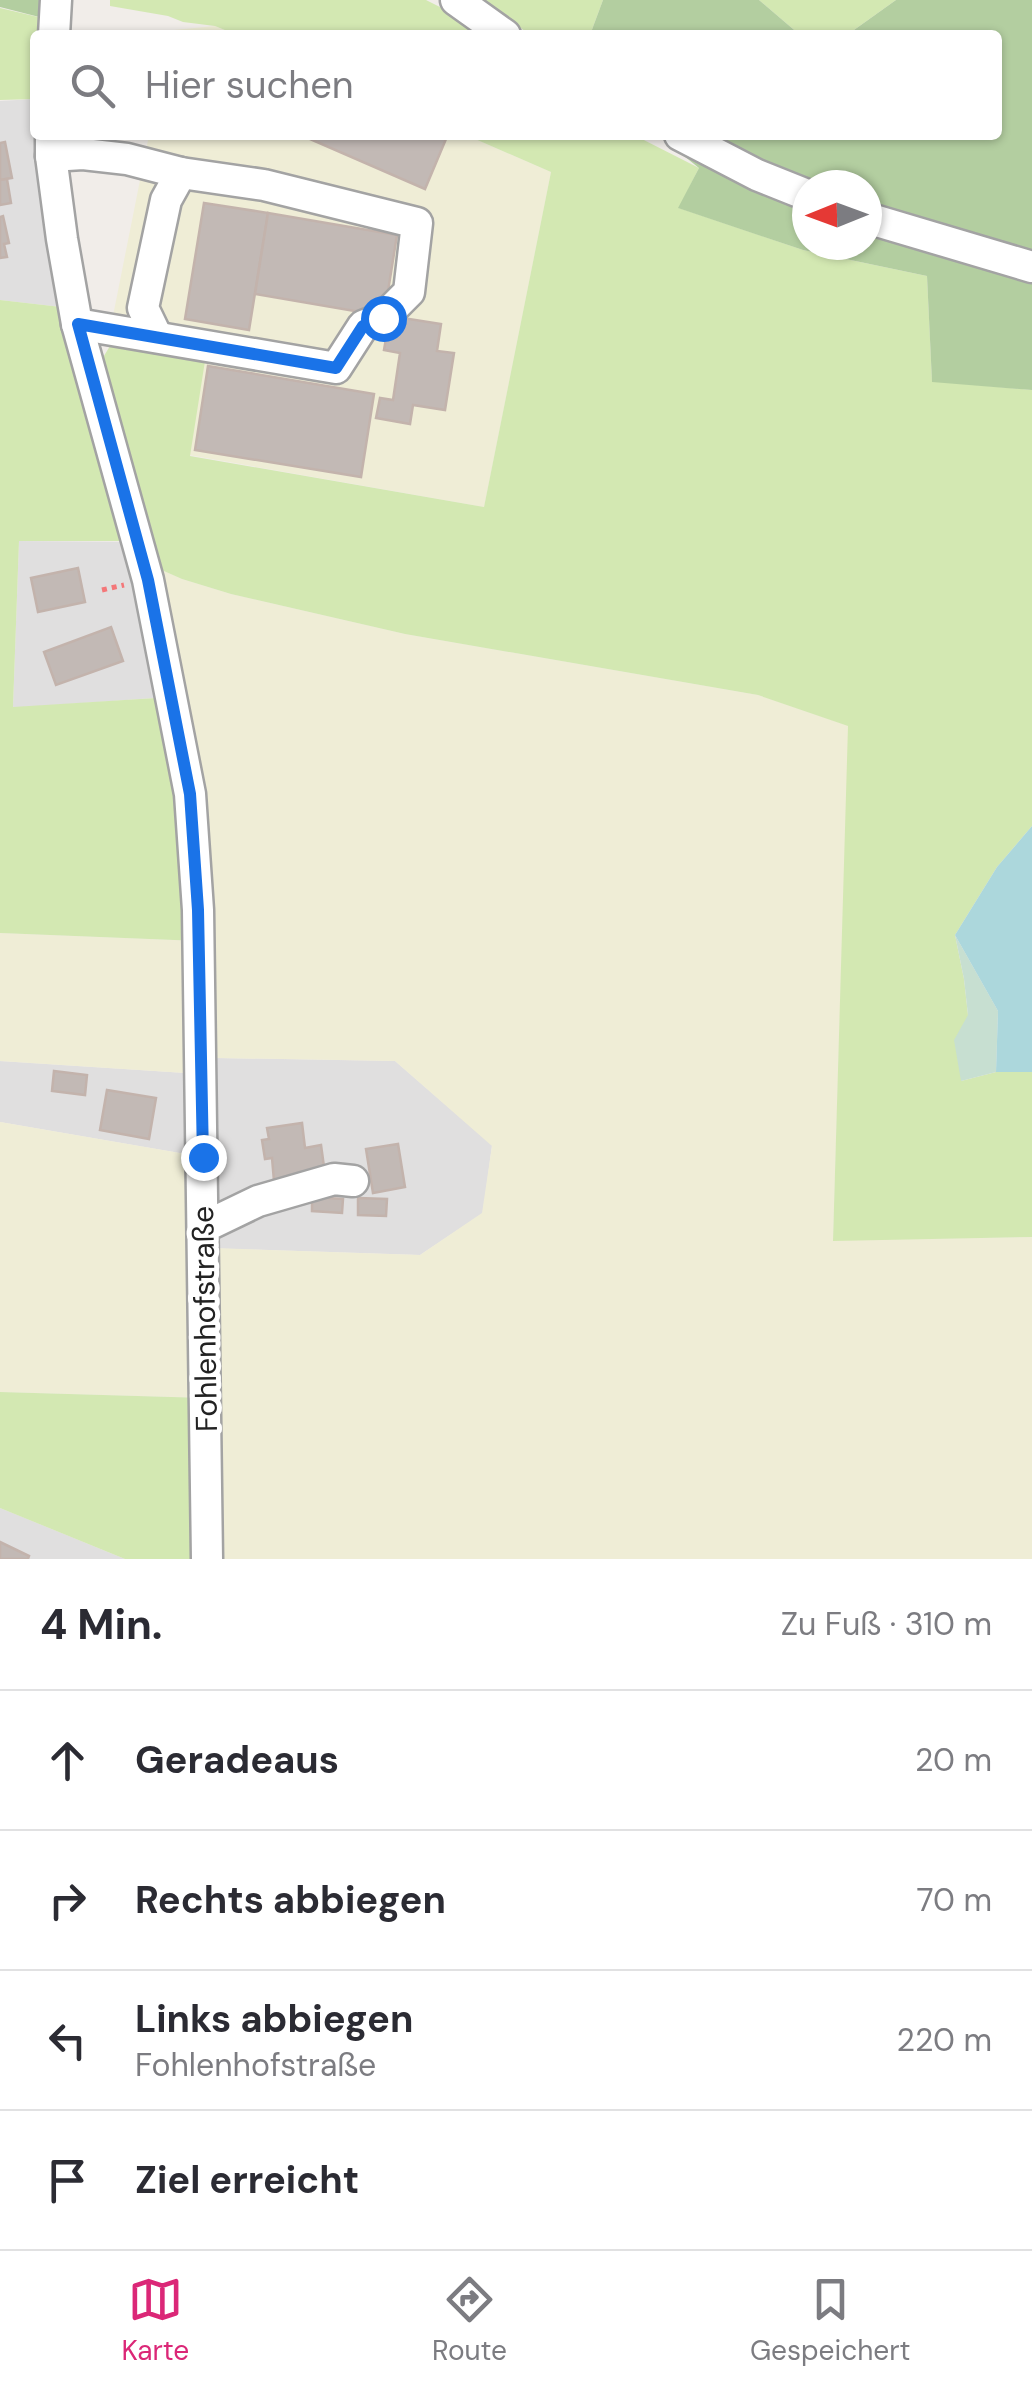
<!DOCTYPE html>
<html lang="de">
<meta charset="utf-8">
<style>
body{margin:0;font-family:"DM Sans",sans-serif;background:#f7f7f7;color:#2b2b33}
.compass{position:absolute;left:792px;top:170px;width:90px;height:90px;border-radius:50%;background:#fff;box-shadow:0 2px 8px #0004;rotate:269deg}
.stop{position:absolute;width:30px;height:30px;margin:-22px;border:8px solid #1a73e8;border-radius:50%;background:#fff}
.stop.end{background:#1a73e8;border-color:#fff;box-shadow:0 2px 10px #0008}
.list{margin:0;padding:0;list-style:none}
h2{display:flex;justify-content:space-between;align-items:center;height:130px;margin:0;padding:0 40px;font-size:42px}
h2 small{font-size:32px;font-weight:400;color:#7c7c81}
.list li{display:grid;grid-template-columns:65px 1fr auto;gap:30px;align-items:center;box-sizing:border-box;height:140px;padding:0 40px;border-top:2px solid #e1e1e2}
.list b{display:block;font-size:38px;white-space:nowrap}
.list p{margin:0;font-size:32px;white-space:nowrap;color:#7c7c81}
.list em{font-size:32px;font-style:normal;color:#7c7c81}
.icon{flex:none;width:55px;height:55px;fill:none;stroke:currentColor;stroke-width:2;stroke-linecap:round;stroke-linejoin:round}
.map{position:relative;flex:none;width:1032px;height:1559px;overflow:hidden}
.search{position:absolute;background:#fff;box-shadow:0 2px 8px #0004;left:30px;right:30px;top:30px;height:110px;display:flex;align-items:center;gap:25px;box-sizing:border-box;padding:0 35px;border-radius:10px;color:#7c7c81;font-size:38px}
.sheet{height:690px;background:#fff}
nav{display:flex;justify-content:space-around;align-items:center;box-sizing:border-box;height:140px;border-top:2px solid #e1e1e2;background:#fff;font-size:28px;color:#7c7c81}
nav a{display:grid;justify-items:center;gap:5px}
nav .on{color:#db2777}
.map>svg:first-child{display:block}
.residential{fill:#e0dfdf}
.farmland{fill:#efedd6}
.grass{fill:#d3e8b2}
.forest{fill:#b3cea0;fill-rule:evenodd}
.wetland{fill:#c7dfd1}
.water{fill:#acd7dc}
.building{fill:#c2b9b5;stroke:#c3b3ac;stroke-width:2.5}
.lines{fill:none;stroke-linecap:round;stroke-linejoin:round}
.minor-casing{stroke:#a3a3a3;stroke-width:35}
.path{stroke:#f47779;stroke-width:5;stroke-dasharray:5 5;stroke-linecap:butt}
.minor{stroke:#fff;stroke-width:30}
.route{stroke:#1a73e8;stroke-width:12}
.labels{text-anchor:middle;stroke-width:10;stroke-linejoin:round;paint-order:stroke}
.street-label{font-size:30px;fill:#222;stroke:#fff}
</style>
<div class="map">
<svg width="1032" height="1559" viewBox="0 0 1032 1559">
<rect width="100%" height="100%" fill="#f1ede9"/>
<!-- residential -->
<g class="residential">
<path d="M 35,99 L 35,135 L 47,135 L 70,308 L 0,300 L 0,101 Z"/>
<path d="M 19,541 L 134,542 L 168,697 L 13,708 Z"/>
<path d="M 217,1058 L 395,1061 L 492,1145 L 483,1213 L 420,1255 L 204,1248 L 203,1157 L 0,1122 L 0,1061 L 201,1074 Z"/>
<path d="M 0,1508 L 10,1512 L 125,1559 L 0,1559 Z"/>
</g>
<!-- farmland -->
<g class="farmland">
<path d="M 215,26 L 237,35 L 172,35 L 174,30 Z"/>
<path d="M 149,135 L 466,135 L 551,172 L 484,507 L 189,455 L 108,341 Z"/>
<path d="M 157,568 L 182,579 L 231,594 L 405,634 L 758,695 L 849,726 L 833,1240 L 1032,1237 L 1032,1559 L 215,1559 L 213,1248 L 420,1255 L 482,1213 L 492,1146 L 395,1061 L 217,1058 L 208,1054 Z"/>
<path d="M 0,933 L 199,941 L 201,1074 L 0,1061 Z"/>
<path d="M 0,1122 L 203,1157 L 206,1398 L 0,1392 Z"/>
</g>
<!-- grass -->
<g class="grass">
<path d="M 110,0 L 426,0 L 440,7 L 480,35 L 237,35 L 215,26 L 183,22 L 168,16 L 110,6 Z"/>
<path d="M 484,0 L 603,0 L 590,35 L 530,35 Z"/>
<path d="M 759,0 L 896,0 L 847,35 L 800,35 Z"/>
<path d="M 0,8 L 51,20 L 50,35 L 35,35 L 35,99 L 0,100 Z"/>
<path d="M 466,135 L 634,135 L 699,168 L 679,208 L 803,250 L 927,276 L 932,381 L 1032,390 L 1032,826 L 997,867 L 955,935 L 964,979 L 968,1015 L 961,1081 L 996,1072 L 1032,1072 L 1032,1237 L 833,1241 L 848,726 L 758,695 L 405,634 L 231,594 L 182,579 L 157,568 L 99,364 L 110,346 L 108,341 L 205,361 L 190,456 L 484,507 L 551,172 Z"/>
<path d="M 0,300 L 70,308 L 137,541 L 19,541 L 13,707 L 172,697 L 199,941 L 0,933 Z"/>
<path d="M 0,1392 L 206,1398 L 207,1559 L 125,1559 L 0,1508 Z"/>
</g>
<!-- forest -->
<g class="forest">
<path d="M 0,0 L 53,0 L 51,20 L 0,7 Z"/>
<path d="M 603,0 L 759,0 L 800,35 L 590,35 Z"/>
<path d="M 896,0 L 1032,0 L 1032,390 L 932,382 L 927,276 L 803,250 L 678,208 L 699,168 L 658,135 L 997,135 L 997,35 L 847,35 ZM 807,185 L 867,185 L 867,245 L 807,245 Z"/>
</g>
<!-- wetland -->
<path class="wetland" d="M 955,935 L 998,1011 L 996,1072 L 961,1081 L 954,1040 L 968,1015 L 964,979 Z"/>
<!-- water -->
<path class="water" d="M 1032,820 L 1032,1072 L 996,1072 L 998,1011 L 955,935 L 997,867 L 1032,826 Z"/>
<!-- building -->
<g class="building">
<path d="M 311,135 L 436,135 L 446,139 L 425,189 L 310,139 Z"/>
<path d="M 5,142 L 12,178 L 0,180 L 0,143 Z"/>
<path d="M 7,179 L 11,203 L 0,205 L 0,180 Z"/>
<path d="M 204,203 L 268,213 L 249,330 L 185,319 Z"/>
<path d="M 268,213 L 397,235 L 384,316 L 255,294 Z"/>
<path d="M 3,216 L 9,243 L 4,244 L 7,257 L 0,258 L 0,217 Z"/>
<path d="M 390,316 L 441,324 L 437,351 L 454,353 L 445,410 L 413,405 L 410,424 L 376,418 L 380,398 L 393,400 L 400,353 L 384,350 Z"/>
<path d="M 208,366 L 374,394 L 361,477 L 195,450 Z"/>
<path d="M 78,568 L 85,602 L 38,612 L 31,578 Z"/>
<path d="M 111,627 L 123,661 L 56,685 L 44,652 Z"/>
<path d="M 54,1071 L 87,1075 L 85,1095 L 52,1091 Z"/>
<path d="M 107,1090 L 156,1098 L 149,1139 L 100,1130 Z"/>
<path d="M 302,1123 L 305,1148 L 321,1145 L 325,1174 L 274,1181 L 272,1158 L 265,1159 L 262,1140 L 269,1139 L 267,1128 Z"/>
<path d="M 398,1144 L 405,1187 L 373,1193 L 366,1149 Z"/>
<path d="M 312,1197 L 343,1199 L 342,1213 L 312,1211 Z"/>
<path d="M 358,1198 L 387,1199 L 386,1216 L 358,1215 Z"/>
<path d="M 0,1542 L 29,1556 L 28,1559 L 0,1559 Z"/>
</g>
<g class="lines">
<defs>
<g id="minor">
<path d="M 456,0 L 505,35"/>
<path d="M 54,35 L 56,0"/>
<path d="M 51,135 L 51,156 L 62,239 L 77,324 L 148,580 L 190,794 L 198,910 L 207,1559"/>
<path d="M 680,135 L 757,175 L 807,195"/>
<path d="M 51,156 L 83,154 L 127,159 L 181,173 L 264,185 L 417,223 L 409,292 L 383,318 L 363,326 L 336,368 L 77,324"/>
<path d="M 867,218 L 1032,267"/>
<path d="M 157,337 L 143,308 L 166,200 L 181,173"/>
<path d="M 204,1227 L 258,1201 L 334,1179 L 353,1181"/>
</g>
</defs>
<!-- minor casing -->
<use href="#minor" class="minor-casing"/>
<!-- path -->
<path class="path" d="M 102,590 L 124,585"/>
<!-- minor -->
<use href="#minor" class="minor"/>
</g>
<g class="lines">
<!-- route -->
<path class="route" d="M 203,1157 L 198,910 L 190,794 L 148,580 L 78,324 L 336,368 L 363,326 L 383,318"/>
</g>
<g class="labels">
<!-- street labels -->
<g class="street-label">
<text transform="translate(205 1319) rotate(-91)" y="10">Fohlenhofstraße</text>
</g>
</g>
</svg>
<svg class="compass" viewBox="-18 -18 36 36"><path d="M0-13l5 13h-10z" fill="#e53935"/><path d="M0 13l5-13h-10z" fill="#7c7c81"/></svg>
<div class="stop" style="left:383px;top:318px"></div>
<div class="stop end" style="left:203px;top:1157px"></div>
<div class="search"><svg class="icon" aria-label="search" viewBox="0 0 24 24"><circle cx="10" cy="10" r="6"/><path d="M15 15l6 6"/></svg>Hier suchen</div>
</div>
<section class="sheet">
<h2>4 Min.<small>Zu Fuß · 310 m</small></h2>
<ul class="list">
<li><svg class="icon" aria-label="ahead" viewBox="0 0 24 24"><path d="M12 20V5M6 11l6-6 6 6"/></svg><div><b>Geradeaus</b></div><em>20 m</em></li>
<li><svg class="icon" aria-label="right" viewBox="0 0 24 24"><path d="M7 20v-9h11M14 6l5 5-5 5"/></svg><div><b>Rechts abbiegen</b></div><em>70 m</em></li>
<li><svg class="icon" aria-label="left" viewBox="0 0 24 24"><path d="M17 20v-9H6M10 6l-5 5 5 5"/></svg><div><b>Links abbiegen</b><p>Fohlenhofstraße</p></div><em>220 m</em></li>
<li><svg class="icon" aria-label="arrive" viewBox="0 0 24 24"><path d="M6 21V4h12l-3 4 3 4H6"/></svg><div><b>Ziel erreicht</b></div></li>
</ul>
</section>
<nav>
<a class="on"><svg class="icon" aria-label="map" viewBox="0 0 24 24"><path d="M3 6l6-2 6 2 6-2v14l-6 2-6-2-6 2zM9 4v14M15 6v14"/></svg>Karte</a>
<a><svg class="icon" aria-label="directions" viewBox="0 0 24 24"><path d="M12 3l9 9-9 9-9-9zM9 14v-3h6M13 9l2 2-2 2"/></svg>Route</a>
<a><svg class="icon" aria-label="saved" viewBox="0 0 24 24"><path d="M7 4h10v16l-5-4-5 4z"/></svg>Gespeichert</a>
</nav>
